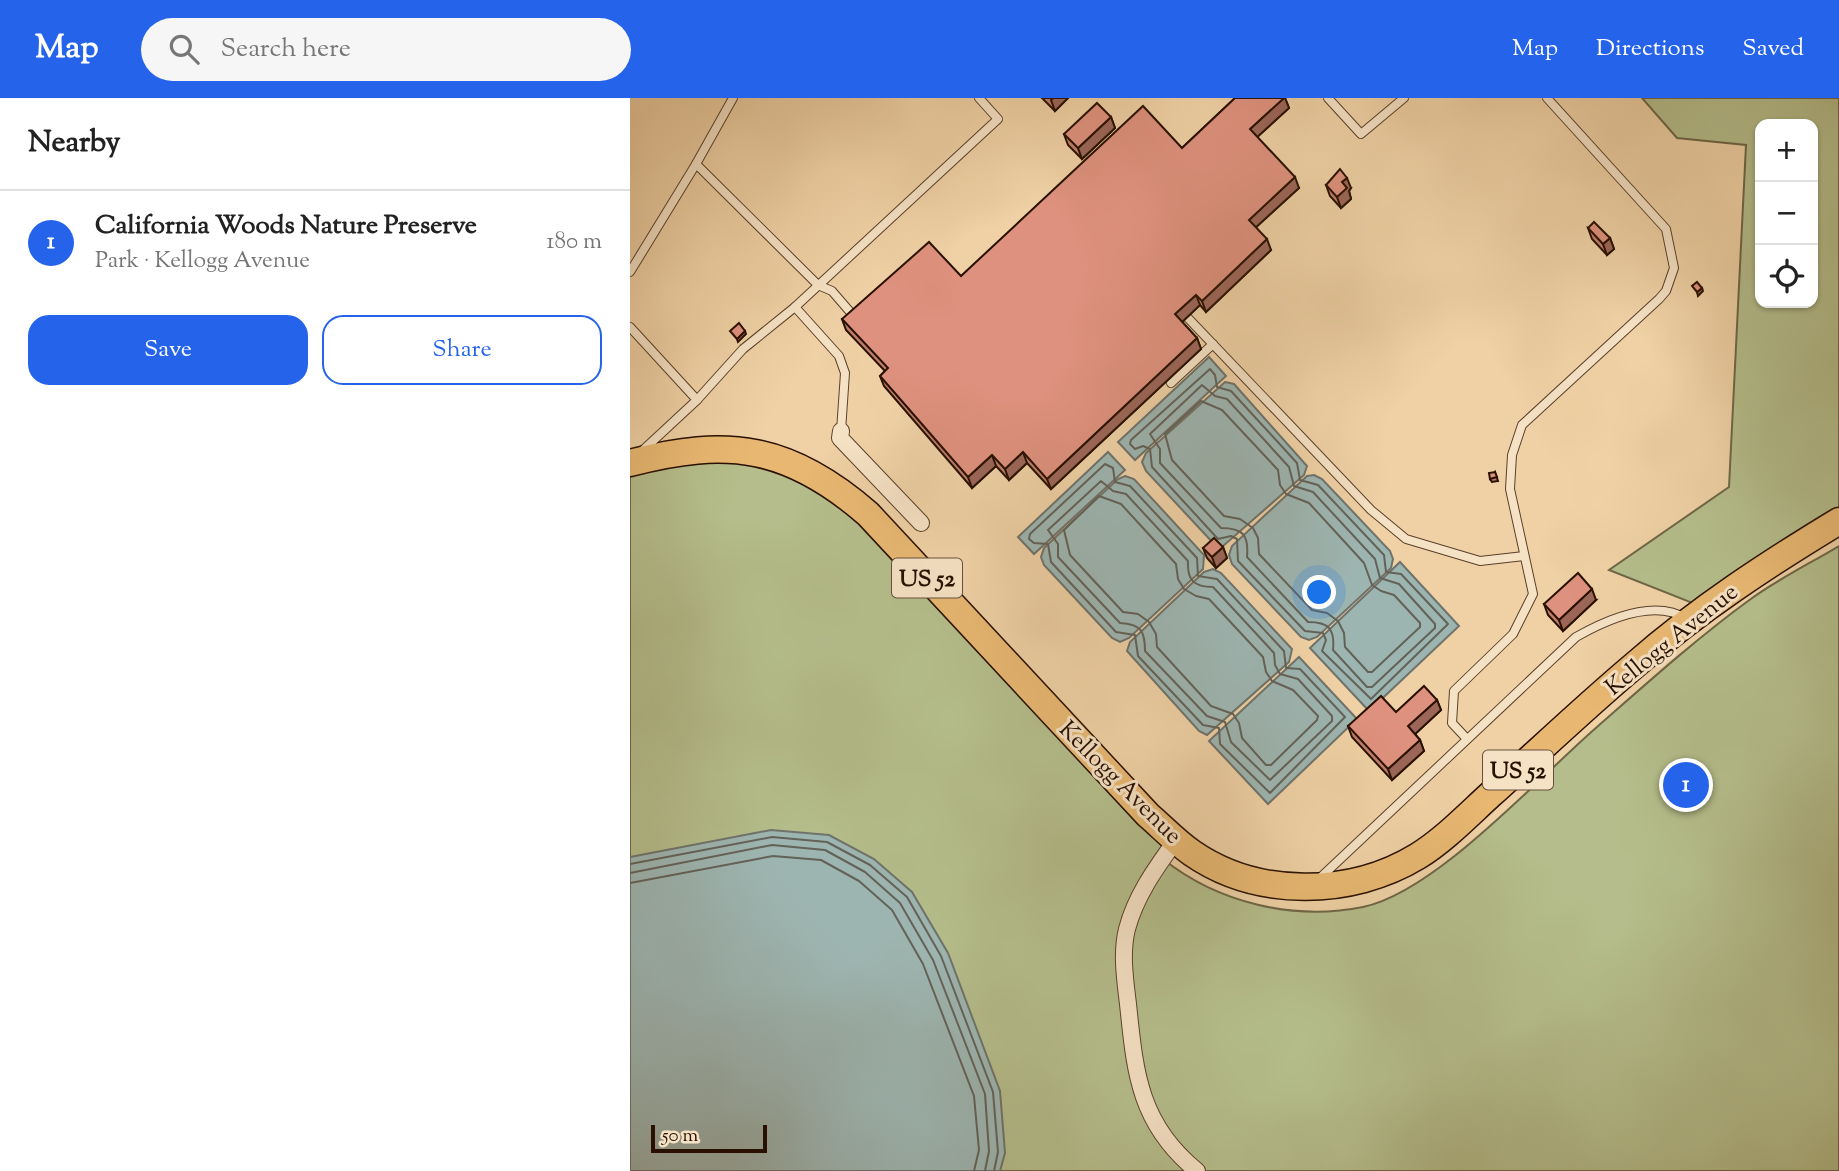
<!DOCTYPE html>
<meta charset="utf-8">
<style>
body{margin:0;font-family:"Sorts Mill Goudy",serif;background:#f6f6f6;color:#222}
.controls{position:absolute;right:21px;top:21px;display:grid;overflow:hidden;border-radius:14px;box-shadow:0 2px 5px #0004}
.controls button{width:63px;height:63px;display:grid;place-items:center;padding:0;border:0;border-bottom:2px solid #e0e0e0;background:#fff;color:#222;font:35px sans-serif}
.scale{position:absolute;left:21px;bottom:18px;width:116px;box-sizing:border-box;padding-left:7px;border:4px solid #291001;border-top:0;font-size:19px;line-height:24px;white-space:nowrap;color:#291001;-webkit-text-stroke:5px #f5e1c4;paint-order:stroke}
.you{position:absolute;left:690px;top:495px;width:24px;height:24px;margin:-18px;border:5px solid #fff;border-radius:50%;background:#1a73e8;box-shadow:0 0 0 10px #1a73e833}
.badge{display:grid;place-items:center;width:46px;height:46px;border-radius:50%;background:#2563eb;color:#fff;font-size:23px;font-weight:700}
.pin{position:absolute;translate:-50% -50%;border:4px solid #fff;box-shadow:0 2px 7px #0006}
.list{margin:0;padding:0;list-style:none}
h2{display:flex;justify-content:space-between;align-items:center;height:91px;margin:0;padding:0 28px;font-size:30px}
h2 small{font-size:23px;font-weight:400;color:#767676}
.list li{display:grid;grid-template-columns:46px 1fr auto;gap:21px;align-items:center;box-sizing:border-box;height:105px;padding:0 28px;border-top:2px solid #e0e0e0}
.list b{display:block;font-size:26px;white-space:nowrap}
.list p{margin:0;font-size:23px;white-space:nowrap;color:#767676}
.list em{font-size:23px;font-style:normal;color:#767676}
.actions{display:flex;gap:14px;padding:21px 28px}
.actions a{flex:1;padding:16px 0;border:2px solid #2563eb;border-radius:21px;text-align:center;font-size:24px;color:#2563eb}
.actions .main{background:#2563eb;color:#fff}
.icon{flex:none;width:38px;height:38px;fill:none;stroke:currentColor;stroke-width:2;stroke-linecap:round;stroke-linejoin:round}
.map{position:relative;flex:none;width:1209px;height:1073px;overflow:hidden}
header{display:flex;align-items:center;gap:42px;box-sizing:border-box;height:98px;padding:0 35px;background:#2563eb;color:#fff}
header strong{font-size:33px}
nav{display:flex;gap:38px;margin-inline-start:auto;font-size:24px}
.search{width:490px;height:63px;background:#f6f6f6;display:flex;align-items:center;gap:18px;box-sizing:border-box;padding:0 24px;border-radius:38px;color:#767676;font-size:26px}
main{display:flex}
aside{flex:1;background:#fff}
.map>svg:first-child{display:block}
.green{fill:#b4bd8b;stroke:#6e6646;stroke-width:2;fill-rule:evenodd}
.water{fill:#9db5b1;stroke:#6f736b;stroke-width:2}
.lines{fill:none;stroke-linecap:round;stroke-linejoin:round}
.shore{stroke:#636259;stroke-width:2}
.lane-casing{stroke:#5a402a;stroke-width:10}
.street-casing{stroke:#5a402a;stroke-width:18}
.primary-casing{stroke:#291001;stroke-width:29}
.lane{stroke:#f5e1c4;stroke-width:8}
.street{stroke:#f5e1c4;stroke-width:16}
.primary{stroke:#e8b872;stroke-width:26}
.wall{fill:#bf7d6c;stroke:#291001;stroke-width:2}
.shaded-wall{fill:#9b6658;stroke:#291001;stroke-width:2}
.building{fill:#de917e;stroke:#291001;stroke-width:2}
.labels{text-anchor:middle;stroke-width:6;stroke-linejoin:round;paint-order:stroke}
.shield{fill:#f5e1c4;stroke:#664f3c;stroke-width:2}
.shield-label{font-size:23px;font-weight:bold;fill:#291001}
.street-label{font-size:24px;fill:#291001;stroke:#f5e1c4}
</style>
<header>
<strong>Map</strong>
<div class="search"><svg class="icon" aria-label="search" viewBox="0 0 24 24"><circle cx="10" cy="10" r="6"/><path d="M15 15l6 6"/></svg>Search here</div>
<nav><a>Map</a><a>Directions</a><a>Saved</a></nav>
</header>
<main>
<aside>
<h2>Nearby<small></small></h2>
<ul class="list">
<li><span class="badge">1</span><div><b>California Woods Nature Preserve</b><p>Park · Kellogg Avenue</p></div><em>180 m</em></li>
</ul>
<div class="actions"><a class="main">Save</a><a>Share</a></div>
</aside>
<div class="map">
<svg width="1209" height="1073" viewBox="0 0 1209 1073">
<rect width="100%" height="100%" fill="#efd1a5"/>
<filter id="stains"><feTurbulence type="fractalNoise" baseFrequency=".00286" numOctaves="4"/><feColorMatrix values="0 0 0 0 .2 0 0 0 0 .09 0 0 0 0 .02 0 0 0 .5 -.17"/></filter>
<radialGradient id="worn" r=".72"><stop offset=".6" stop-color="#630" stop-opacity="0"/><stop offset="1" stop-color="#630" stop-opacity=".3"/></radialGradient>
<!-- green -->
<g class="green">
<path d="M 1012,0 L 1209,0 L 1209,423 L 1075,510 L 979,472 L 1099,389 L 1116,47 L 1047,40 ZM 1130,26 L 1183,26 L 1183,205 L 1130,205 Z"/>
<path d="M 48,353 L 192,380 L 546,742 L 533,761 C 588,805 664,823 733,809 C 806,794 909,679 967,629 C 1016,586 1066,541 1118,503 C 1146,482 1179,466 1209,448 L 1209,1073 L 575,1073 L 518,1011 L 567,1073 L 0,1073 L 0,365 Z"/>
</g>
<!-- water -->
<g class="water">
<path d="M 579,259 L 596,278 L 505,362 L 488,344 Z"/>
<path d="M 595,284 L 604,286 L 677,368 L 674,377 L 592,449 L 585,447 L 516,373 L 512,364 L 516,355 Z"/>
<path d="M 478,354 L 495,372 L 404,456 L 388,439 Z"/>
<path d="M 684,377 L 692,381 L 760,453 L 763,461 L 761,470 L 687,539 L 679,542 L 671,539 L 602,466 L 599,457 L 602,448 L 677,378 Z"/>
<path d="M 495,378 L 504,381 L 574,457 L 573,471 L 499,540 L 490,544 L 482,540 L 414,467 L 411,459 L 414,450 L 488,381 Z"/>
<path d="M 770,464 L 829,528 L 739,613 L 680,550 Z"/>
<path d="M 583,471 L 591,475 L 662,551 L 659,564 L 577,637 L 569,633 L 497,553 L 500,544 L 574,474 Z"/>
<path d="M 669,559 L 727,621 L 638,706 L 579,643 Z"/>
<path d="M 141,732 L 199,737 L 244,761 L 282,794 L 318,855 L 370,993 L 375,1055 L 370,1073 L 0,1073 L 0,759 Z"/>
</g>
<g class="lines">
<!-- shore -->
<g class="shore">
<path d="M 580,271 L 585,277 L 587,289 L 601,293 L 667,365 L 670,382 L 688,387 L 754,457 L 756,474 L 771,476 L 818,526 L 741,601 L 692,553 L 696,542 L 693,535 L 675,533 L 608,463 L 607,441 L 601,438 L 588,441 L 522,369 L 520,351 L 513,348 L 505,351 L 500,346 L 501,342 Z"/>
<path d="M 572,287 L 585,298 L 597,301 L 659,369 L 664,388 L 683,394 L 745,461 L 750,480 L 769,486 L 805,526 L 805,530 L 742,589 L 737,589 L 703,552 C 705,531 699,524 678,524 L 617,459 C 619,437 613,430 591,430 L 530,365 L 530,351 L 520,336 Z"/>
<path d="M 571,303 L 592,312 L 648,372 L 650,387 L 656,396 L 679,405 L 734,465 L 742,487 L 751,493 L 764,497 L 790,525 L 790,529 L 742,574 L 738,574 L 715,549 L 714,535 L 708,523 L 697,515 L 682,512 L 629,456 L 628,440 L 623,430 L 610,421 L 594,418 L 542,362 L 535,336 Z"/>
<path d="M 475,366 L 483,370 L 485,384 L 500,388 L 567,460 L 568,478 L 587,481 L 654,553 L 656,570 L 670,571 L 715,619 L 640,695 L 590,646 L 589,630 L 573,627 L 508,558 L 505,537 L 486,534 L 421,464 L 418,446 L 404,445 L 399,441 L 400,436 Z"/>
<path d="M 471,383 L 483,393 L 496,396 L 558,463 C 557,482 564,489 583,489 L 644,555 L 645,567 L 650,576 L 668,581 L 702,618 L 702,623 L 640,682 L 601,644 L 595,624 L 577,618 L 515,553 C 515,533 511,526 490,525 L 428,459 L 428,446 L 418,432 Z"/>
<path d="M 469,398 L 491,406 L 546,466 L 548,481 L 554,491 L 566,498 L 579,501 L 633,559 L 636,574 L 642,583 L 663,592 L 688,618 L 687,622 L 641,667 L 636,667 L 612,640 L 609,625 L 603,616 L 581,608 L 527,549 L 526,536 L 519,524 L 508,516 L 493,514 L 440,457 L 434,432 Z"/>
<path d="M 0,766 L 142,739 L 197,744 L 240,767 L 277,799 L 311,858 L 363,994 L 368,1054 L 364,1073"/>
<path d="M 0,775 L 142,747 L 195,752 L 235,774 L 270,805 L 303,862 L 355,996 L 359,1053 L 355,1073"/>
<path d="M 0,785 L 143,758 L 191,762 L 229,783 L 262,812 L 293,866 L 344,998 L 349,1052 L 344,1073"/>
</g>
<defs>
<g id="lane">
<path d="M 698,0 L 731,36 L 774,0"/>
<path d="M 66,66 L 103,0"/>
<path d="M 0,174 L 66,66 L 188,187 L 202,193 L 221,215"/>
<path d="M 165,209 L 209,258 L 215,275 L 211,333"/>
<path d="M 557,219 L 741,412 L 776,441 L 850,463 L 894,458"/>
<path d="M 0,229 L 67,302 L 11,354"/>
<path d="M 541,285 L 583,246"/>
<path d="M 67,302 L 113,251 L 165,209 L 368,21 L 349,0"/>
<path d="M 837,641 L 822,625 L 824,593 L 883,536 L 903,496 L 880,391 L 882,357 L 892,327 L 1029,201 L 1036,193 L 1044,170 L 1036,131 L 917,0"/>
<path d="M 690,780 L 946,539 C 976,522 1024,500 1057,521"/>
</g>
<g id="street">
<path d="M 211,333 L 210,340 L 291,425"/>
<path d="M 546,742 C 526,770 506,797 497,831 C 491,855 495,881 498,906 C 505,974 509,1026 567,1073"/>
</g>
<path id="primary" d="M 0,365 C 98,339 160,348 238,416 L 518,717 C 532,729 546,744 562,755 C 627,800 721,799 788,758 C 814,742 837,718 860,697 C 909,653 956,608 1006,566 C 1069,511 1138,466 1209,423"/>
</defs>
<!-- lane casing -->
<use href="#lane" class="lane-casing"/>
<!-- street casing -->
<use href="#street" class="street-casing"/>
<!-- primary casing -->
<use href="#primary" class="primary-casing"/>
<!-- lane -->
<use href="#lane" class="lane"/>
<!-- street -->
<use href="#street" class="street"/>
<!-- primary -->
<use href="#primary" class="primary"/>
</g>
<!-- wall -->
<g class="wall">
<path d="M 412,0 L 438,0 L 425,13 Z"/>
<path d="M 605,0 L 655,0 L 659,10 L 627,39 L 669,90 L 626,129 L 641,152 L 576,214 L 570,207 L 552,224 L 567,240 L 571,251 L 421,391 L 397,365 L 379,382 L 366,368 L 342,390 L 254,288 L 250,278 L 255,273 L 216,232 L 212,221 L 331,178 L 552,50 Z"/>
<path d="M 481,19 L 485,30 L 452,61 L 438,47 L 434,36 Z"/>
<path d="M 696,87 L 721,90 L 719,93 L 721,101 L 711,110 L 700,98 Z"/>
<path d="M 958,130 L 980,140 L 984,151 L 977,157 L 962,141 Z"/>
<path d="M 865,374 L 868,383 L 862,384 L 860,381 Z"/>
<path d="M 593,449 L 597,460 L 586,470 L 577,460 L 573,450 Z"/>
<path d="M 966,502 L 933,533 L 918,517 L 914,506 Z"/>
<path d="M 807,602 L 811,612 L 785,636 L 790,642 L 794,653 L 762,682 L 722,639 L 718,628 Z"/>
</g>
<!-- shaded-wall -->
<g class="shaded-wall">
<path d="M 423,0 L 438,0 L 425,13 L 421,2 Z"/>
<path d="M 654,0 L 655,0 L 659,10 L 624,42 L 620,31 Z"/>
<path d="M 481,19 L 485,30 L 452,61 L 448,50 Z"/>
<path d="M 665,79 L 669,90 L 623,132 L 619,122 Z"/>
<path d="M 717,80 L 721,90 L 719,93 L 721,101 L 711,110 L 707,99 L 712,84 Z"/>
<path d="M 980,140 L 984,151 L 977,157 L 973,146 Z"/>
<path d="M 637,141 L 641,152 L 576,214 L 572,203 Z"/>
<path d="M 1072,190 L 1073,193 L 1068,198 L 1067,194 Z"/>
<path d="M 566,197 L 570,207 L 549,227 L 545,216 Z"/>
<path d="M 115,233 L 116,236 L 108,244 L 107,241 Z"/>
<path d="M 567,240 L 571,251 L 421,391 L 417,381 Z"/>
<path d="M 393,354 L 397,365 L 379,382 L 375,371 Z"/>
<path d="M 362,357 L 366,368 L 342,390 L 338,379 Z"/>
<path d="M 593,449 L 597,460 L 586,470 L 582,459 Z"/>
<path d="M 962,491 L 966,502 L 933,533 L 929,522 Z"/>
<path d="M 807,602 L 811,612 L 782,639 L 778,628 Z"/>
<path d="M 790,642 L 794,653 L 762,682 L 758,671 Z"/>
</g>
<!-- building -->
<g class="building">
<path d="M 605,0 L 654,0 L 620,31 L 665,79 L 619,122 L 637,141 L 572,203 L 566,197 L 545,216 L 567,240 L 417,381 L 393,354 L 375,371 L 362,357 L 338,379 L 250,278 L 258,270 L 212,221 L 299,144 L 331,178 L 513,8 L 552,50 Z"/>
<path d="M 467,5 L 481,19 L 448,50 L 434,36 Z"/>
<path d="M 710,71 L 717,80 L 712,84 L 717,90 L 707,99 L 696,87 Z"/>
<path d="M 964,124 L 980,140 L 973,146 L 958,130 Z"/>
<path d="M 1067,184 L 1072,190 L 1067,194 L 1062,188 Z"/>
<path d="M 109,225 L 115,233 L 107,241 L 100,233 Z"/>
<path d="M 865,374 L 867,379 L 860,381 L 859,375 Z"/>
<path d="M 584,440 L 593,449 L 582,459 L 573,450 Z"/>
<path d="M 948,475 L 962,491 L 929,522 L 914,506 Z"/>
<path d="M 794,588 L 807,602 L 778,628 L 790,642 L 758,671 L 718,628 L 751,598 L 766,614 Z"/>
</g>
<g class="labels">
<!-- shield labels -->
<g class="shield">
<rect x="262" y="460.5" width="70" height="39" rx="5"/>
<rect x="853" y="652.5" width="70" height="39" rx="5"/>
</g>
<g class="shield-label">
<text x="297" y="488">US 52</text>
<text x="888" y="680">US 52</text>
</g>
<!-- street labels -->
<g class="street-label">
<text transform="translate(1041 541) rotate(-39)" y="8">Kellogg Avenue</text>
<text transform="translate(491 684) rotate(45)" y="8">Kellogg Avenue</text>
</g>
</g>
<rect width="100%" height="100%" filter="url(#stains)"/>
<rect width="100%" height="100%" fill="url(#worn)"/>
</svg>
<div class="controls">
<button>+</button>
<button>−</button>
<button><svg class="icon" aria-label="locate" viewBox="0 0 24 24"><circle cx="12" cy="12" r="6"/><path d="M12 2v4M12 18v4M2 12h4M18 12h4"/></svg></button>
</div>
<div class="scale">50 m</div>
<div class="you"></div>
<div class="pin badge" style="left:1056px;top:687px">1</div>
</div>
</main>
